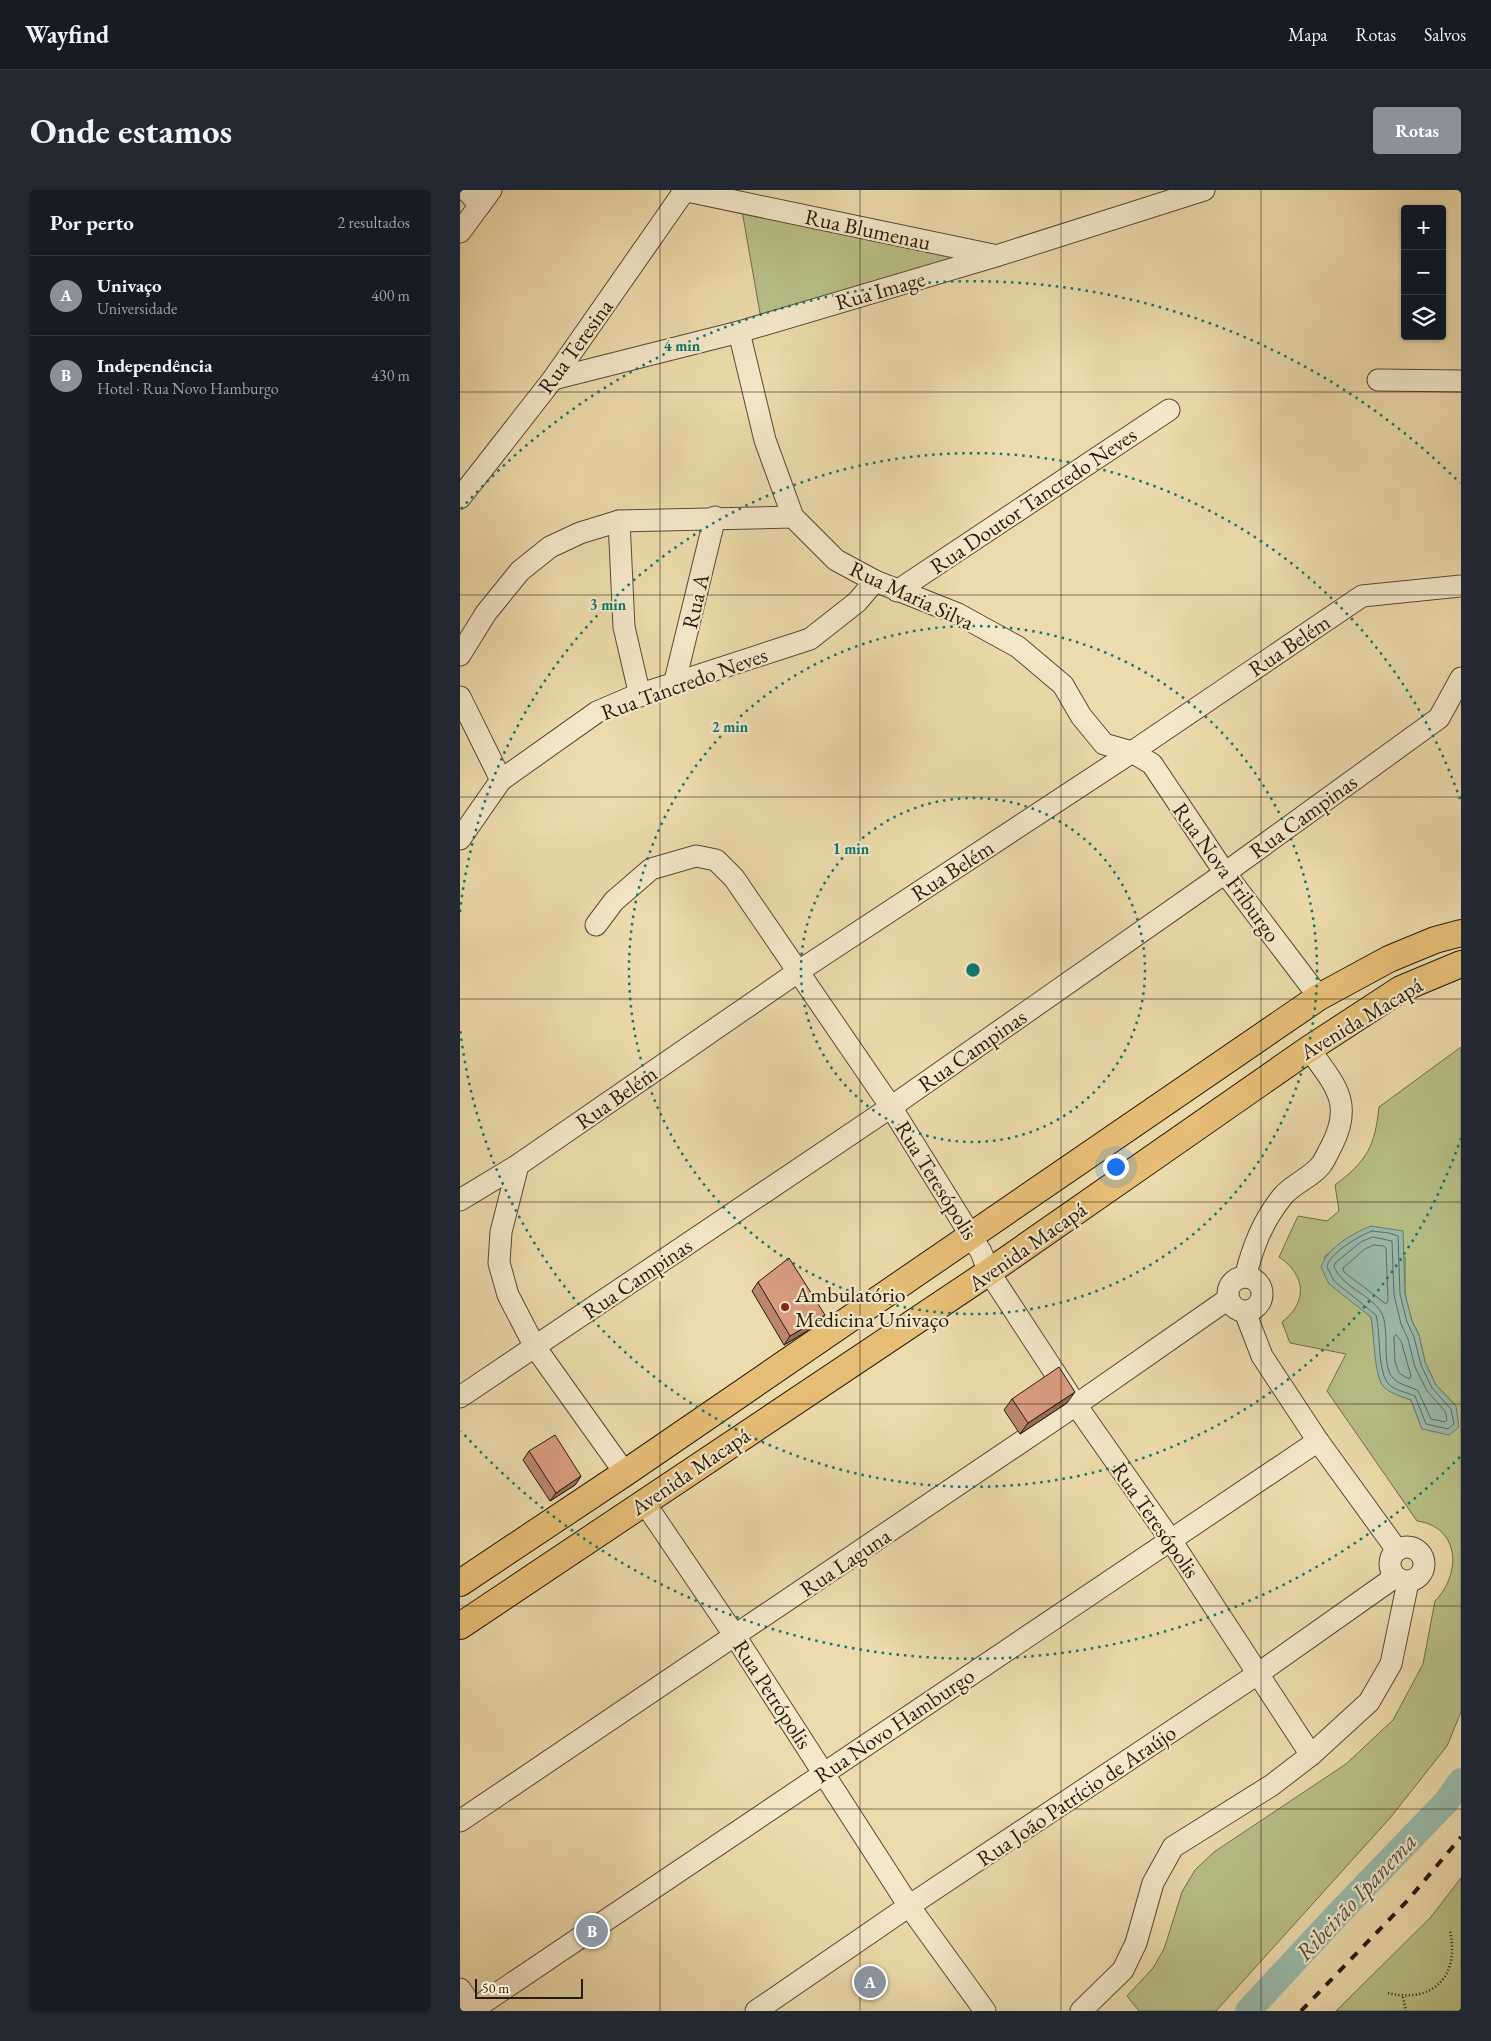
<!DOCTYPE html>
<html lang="pt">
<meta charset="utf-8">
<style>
body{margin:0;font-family:"EB Garamond",serif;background:#242831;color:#f1f3f6}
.controls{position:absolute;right:15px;top:15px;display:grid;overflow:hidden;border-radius:5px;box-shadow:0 1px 4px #0004}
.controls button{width:45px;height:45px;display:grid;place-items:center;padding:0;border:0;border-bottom:1px solid #363941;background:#171b24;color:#f1f3f6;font:25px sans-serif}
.scale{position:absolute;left:15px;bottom:12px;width:108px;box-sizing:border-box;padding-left:5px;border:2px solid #271a0b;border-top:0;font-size:14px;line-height:18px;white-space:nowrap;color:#271a0b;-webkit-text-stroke:4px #f3e8c9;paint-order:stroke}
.you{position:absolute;left:655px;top:976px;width:18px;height:18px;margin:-12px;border:4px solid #fff;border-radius:50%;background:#1a73e8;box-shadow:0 0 0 8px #1a73e833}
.badge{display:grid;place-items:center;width:32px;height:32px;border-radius:50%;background:#8c9099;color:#fff;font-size:16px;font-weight:700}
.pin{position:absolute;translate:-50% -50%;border:2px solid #fff;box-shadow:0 1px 5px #0006}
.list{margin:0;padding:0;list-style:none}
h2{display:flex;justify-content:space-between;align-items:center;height:65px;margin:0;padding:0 20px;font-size:21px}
h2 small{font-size:16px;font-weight:400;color:#9ea1a6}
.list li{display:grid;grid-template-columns:32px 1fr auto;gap:15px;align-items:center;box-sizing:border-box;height:80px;padding:0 20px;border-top:1px solid #363941}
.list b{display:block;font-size:19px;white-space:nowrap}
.list p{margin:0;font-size:16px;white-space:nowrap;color:#9ea1a6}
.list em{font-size:16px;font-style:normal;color:#9ea1a6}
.icon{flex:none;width:28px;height:28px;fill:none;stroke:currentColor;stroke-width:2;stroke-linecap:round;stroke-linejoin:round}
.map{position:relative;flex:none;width:1001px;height:1821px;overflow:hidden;border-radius:5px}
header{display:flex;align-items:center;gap:30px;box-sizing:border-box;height:70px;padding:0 25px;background:#171b24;border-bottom:1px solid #363941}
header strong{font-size:24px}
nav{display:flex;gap:28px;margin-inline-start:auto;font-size:18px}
.intro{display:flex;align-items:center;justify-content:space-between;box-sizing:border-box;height:120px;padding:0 30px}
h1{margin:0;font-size:35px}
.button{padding:12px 22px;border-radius:5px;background:#8c9099;color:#fff;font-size:18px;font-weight:700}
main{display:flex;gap:30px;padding:0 30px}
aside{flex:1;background:#171b24;border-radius:5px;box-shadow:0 1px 4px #0004}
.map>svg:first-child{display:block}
.green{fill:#b9c088;stroke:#706d4a;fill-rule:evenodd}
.water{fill:#99bbad;stroke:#6b7b6c}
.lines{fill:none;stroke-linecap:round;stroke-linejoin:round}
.shore{stroke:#606a5c;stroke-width:1}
.river{stroke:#99bbad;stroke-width:26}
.minor-casing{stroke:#584a33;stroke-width:23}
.major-casing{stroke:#271a0b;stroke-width:28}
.path{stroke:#271a0b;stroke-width:2.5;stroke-dasharray:1 2.5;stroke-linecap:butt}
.minor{stroke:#f3e8c9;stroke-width:21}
.major{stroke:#e6be76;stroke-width:26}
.rail{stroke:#271a0b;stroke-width:4;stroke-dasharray:9 9;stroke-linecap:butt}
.wall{fill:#ba866d;stroke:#271a0b}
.shaded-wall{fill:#976d59;stroke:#271a0b}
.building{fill:#d89c7f;stroke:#271a0b}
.grid{fill:none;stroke:#271a0b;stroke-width:1;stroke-opacity:0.55}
.ring{fill:none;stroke:#0f766e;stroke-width:2.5;stroke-dasharray:2.5 5}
.poi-dot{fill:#8f2418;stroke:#f3e8c9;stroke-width:2}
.labels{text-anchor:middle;stroke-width:4.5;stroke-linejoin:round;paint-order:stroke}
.street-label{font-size:22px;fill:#271a0b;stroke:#f3e8c9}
.poi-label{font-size:22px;fill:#271a0b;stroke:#f3e8c9;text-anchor:start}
.water-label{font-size:24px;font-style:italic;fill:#4f5244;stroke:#f3e8c9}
.centre{fill:#0f766e;stroke:#f3e8c9;stroke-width:2.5}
.ring-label{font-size:15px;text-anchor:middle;font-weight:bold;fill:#0f766e;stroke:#f3e8c9;stroke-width:4.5;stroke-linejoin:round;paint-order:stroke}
</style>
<header>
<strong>Wayfind</strong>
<nav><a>Mapa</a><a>Rotas</a><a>Salvos</a></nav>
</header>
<div class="intro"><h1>Onde estamos</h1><a class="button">Rotas</a></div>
<main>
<aside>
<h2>Por perto<small>2 resultados</small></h2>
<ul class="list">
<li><span class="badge">A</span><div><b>Univaço</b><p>Universidade</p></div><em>400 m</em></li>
<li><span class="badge">B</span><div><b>Independência</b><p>Hotel · Rua Novo Hamburgo</p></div><em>430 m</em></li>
</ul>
</aside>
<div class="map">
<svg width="1001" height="1821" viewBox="0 0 1001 1821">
<rect width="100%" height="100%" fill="#ecdbac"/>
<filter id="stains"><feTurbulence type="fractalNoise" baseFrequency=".004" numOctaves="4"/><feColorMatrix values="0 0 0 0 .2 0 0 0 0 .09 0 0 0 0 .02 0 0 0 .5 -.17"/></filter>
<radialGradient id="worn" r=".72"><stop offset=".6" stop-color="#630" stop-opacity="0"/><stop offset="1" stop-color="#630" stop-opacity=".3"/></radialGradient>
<!-- green -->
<g class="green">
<path d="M 281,15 L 522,66 L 301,129 Z"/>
<path d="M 1001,857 L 1001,1522 L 987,1556 L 930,1628 L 756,1821 L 679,1821 L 667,1806 L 693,1778 L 704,1759 L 722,1702 L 735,1680 L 754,1662 L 886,1574 L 933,1530 L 963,1474 L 975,1411 C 1001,1385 1001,1337 957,1331 L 867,1201 L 886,1164 L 830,1153 L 822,1132 C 848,1112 846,1085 819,1067 L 838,1026 L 867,1031 L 879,1021 L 875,995 C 907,971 915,956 919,917 ZM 880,1055 L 945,1067 L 945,1104 L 952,1131 L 959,1145 L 965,1172 L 976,1195 L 996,1216 L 962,1239 L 951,1210 L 940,1206 L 915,1148 L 911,1127 L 893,1111 L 864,1067 Z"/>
<path d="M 1001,1688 L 1001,1821 L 876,1821 L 971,1727 Z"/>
</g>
<!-- water -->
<path class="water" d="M 911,1036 L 943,1041 L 945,1104 L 952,1131 L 959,1145 L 965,1172 L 976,1195 L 996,1216 L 999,1237 L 989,1245 L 962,1239 L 951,1210 C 942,1207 929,1203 923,1196 C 914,1185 914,1143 911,1127 L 869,1094 L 861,1077 C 867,1058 893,1043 911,1036 Z"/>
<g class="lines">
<!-- shore -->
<g class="shore">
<path d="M 912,1041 L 929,1043 L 938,1046 L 940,1104 L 947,1132 L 954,1147 L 961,1175 L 972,1198 L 991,1219 L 994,1234 L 988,1239 L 966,1234 L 955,1206 C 946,1202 932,1200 927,1192 C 917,1177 921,1143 916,1125 L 874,1091 L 867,1077 C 869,1063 899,1046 912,1041 Z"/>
<path d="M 913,1047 L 932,1051 L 934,1105 L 941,1134 L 948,1149 L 955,1177 L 967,1201 L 985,1221 L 987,1230 L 985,1232 L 971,1229 L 958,1201 C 951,1196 941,1196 934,1189 C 920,1177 931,1139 921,1122 C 910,1104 883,1098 874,1077 L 875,1073 L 901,1052 Z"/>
<path d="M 914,1055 L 924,1056 L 926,1058 L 928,1111 L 926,1114 L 884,1082 L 883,1078 L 905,1059 Z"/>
<path d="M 936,1145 L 941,1151 L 951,1186 L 949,1189 L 939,1183 L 935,1172 L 934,1147 Z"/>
</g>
<!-- river -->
<path class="river" d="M 788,1821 L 879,1723 L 986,1612 L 1001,1591"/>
<defs>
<g id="minor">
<path d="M 6,0 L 20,15"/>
<path d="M 222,0 L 533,65"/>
<path d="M 0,42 L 31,0"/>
<path d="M 279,142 L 305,250 L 333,327 L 376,370 L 415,391 L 498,424 L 558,457 L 603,495 L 621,526 L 644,554 L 672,562 L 692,574 L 765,683 L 859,807"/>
<path d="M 93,189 L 279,142 L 536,66 L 744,0"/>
<path d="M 918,190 L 1001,191"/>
<path d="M 0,308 L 93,189 L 225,0"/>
<path d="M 159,331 L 164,437 L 180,506"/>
<path d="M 437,401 L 709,220"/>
<path d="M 0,465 L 26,423 L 60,381 L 90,357 L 120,343 L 159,331 L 333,327"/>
<path d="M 214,495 L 255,327"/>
<path d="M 0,507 L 41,590"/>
<path d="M 0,649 L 41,590 L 137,522 L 172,507 L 350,449 L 397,412 L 415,391"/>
<path d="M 136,735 L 154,711 L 191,679 L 236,666 L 256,670 L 274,688 L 431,917 L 521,1062 L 529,1082 L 616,1215 L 710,1349 L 851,1565"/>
<path d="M 58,975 L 41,1042 L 39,1073 L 48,1105 L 75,1157 L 165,1283"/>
<path d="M 0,1010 L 58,975 L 339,781 L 672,562 L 902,406 L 1001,396"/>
<circle cx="785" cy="1104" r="17"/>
<path d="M 785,1087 C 793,1057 802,1032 822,1007 C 832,994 851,988 861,975 C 865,970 868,962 872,955 C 894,912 874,894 849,859"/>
<path d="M 785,1122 L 802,1166 L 858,1251 L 937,1360"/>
<path d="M 0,1207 L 431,917 L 765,683 L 979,528 L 1001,488"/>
<path d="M 184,1312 L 275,1446 L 449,1716 L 525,1821"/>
<circle cx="947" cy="1374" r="17"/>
<path d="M 0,1631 L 616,1215 L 768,1109"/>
<path d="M 0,1799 L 15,1821"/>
<path d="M 11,1821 L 858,1251"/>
<path d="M 296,1821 L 449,1716 L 799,1483 L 935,1387"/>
<path d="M 621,1821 L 663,1780 L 676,1753 L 693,1693 L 713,1657 L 812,1595 L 851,1565 L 909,1512 L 931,1474 L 948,1392"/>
</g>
<g id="major">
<path d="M 0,1393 L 165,1283 L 859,807 L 929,769 L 975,750 L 1001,743"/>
<path d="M 0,1436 L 529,1082 L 849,859 L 941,799 L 1001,774"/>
</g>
</defs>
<!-- minor casing -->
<use href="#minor" class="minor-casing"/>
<!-- major casing -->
<use href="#major" class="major-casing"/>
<!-- path -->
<g class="path">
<path d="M 928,1803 C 973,1814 1000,1786 990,1741"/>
<path d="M 943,1807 L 946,1821"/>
</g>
<!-- minor -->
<use href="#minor" class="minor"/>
<!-- major -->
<use href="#major" class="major"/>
<!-- rail -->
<path class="rail" d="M 841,1821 L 948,1710 L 1001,1647"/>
</g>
<!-- wall -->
<g class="wall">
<path d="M 298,1092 L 359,1134 L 324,1155 L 292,1101 Z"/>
<path d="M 552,1209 L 607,1213 L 560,1244 L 544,1220 Z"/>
<path d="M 69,1261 L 121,1286 L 115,1295 L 90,1311 L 63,1270 Z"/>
</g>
<!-- shaded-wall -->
<g class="shaded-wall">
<path d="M 365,1125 L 359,1134 L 324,1155 L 330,1146 Z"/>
<path d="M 615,1202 L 607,1213 L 560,1244 L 568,1233 Z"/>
<path d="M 121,1286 L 115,1295 L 90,1311 L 96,1303 Z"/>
</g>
<!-- building -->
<g class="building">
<path d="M 329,1068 L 365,1125 L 330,1146 L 298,1092 Z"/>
<path d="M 599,1177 L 615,1202 L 568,1233 L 552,1209 Z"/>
<path d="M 95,1245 L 121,1286 L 96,1303 L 69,1261 Z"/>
</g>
<!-- grid -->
<path class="grid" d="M 200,0 L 200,1821M 400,0 L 400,1821M 601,0 L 601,1821M 801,0 L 801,1821M 0,202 L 1001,202M 0,405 L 1001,405M 0,607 L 1001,607M 0,809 L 1001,809M 0,1012 L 1001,1012M 0,1214 L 1001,1214M 0,1416 L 1001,1416M 0,1619 L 1001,1619"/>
<!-- distance rings -->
<g class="ring">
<circle cx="513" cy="780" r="172"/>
<circle cx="513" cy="780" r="344"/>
<path d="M1001 948A516 516 0 0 1 0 838M0 722A516 516 0 0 1 1001 612"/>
<path d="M1000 1267A689 689 0 0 1 1 1241M1 319A689 689 0 0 1 1000 293"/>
</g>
<!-- markers -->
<circle class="poi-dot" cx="325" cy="1117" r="5"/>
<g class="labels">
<!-- street labels -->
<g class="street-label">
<text transform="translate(408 39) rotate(12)" y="8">Rua Blumenau</text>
<text transform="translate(420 100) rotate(-16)" y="8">Rua Image</text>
<text transform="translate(115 156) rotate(-54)" y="8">Rua Teresina</text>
<text transform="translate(573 310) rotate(-34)" y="8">Rua Doutor Tancredo Neves</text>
<text transform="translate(452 405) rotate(25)" y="8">Rua Maria Silva</text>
<text transform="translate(235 411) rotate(-77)" y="8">Rua A</text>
<text transform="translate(829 455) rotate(-34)" y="8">Rua Belém</text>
<text transform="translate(224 493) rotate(-20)" y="8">Rua Tancredo Neves</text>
<text transform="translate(843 626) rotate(-36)" y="8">Rua Campinas</text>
<text transform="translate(492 680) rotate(-33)" y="8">Rua Belém</text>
<text transform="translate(767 682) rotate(54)" y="8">Rua Nova Friburgo</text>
<text transform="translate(901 828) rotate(-31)" y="8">Avenida Macapá</text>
<text transform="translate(512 860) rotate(-35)" y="8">Rua Campinas</text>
<text transform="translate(156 907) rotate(-35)" y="8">Rua Belém</text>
<text transform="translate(477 990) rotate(58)" y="8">Rua Teresópolis</text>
<text transform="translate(567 1056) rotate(-35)" y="8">Avenida Macapá</text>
<text transform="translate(177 1088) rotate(-34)" y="8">Rua Campinas</text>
<text transform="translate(230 1281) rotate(-34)" y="8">Avenida Macapá</text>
<text transform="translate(696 1330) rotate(55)" y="8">Rua Teresópolis</text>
<text transform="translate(385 1372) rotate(-34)" y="8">Rua Laguna</text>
<text transform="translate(313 1504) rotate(57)" y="8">Rua Petrópolis</text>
<text transform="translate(434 1535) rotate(-34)" y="8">Rua Novo Hamburgo</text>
<text transform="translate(616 1605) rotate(-34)" y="8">Rua João Patrício de Araújo</text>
</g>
<!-- poi labels -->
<g class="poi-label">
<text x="335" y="1112">Ambulatório<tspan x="335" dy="25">Medicina Univaço</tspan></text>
</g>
<!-- water labels -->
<g class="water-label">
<text transform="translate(896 1707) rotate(-47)" y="8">Ribeirão Ipanema</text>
</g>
</g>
<circle cx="513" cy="780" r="8" class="centre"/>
<g class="ring-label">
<text x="222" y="161">4 min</text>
<text x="148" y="420">3 min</text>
<text x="270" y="542">2 min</text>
<text x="391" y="664">1 min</text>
</g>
<rect width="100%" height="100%" filter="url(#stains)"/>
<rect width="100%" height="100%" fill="url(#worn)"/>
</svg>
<div class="controls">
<button>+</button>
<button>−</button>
<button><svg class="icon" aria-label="layers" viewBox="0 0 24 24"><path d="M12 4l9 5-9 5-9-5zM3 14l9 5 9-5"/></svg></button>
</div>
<div class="scale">50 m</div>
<div class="you"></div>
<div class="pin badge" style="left:410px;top:1792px">A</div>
<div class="pin badge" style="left:132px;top:1741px">B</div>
</div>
</main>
